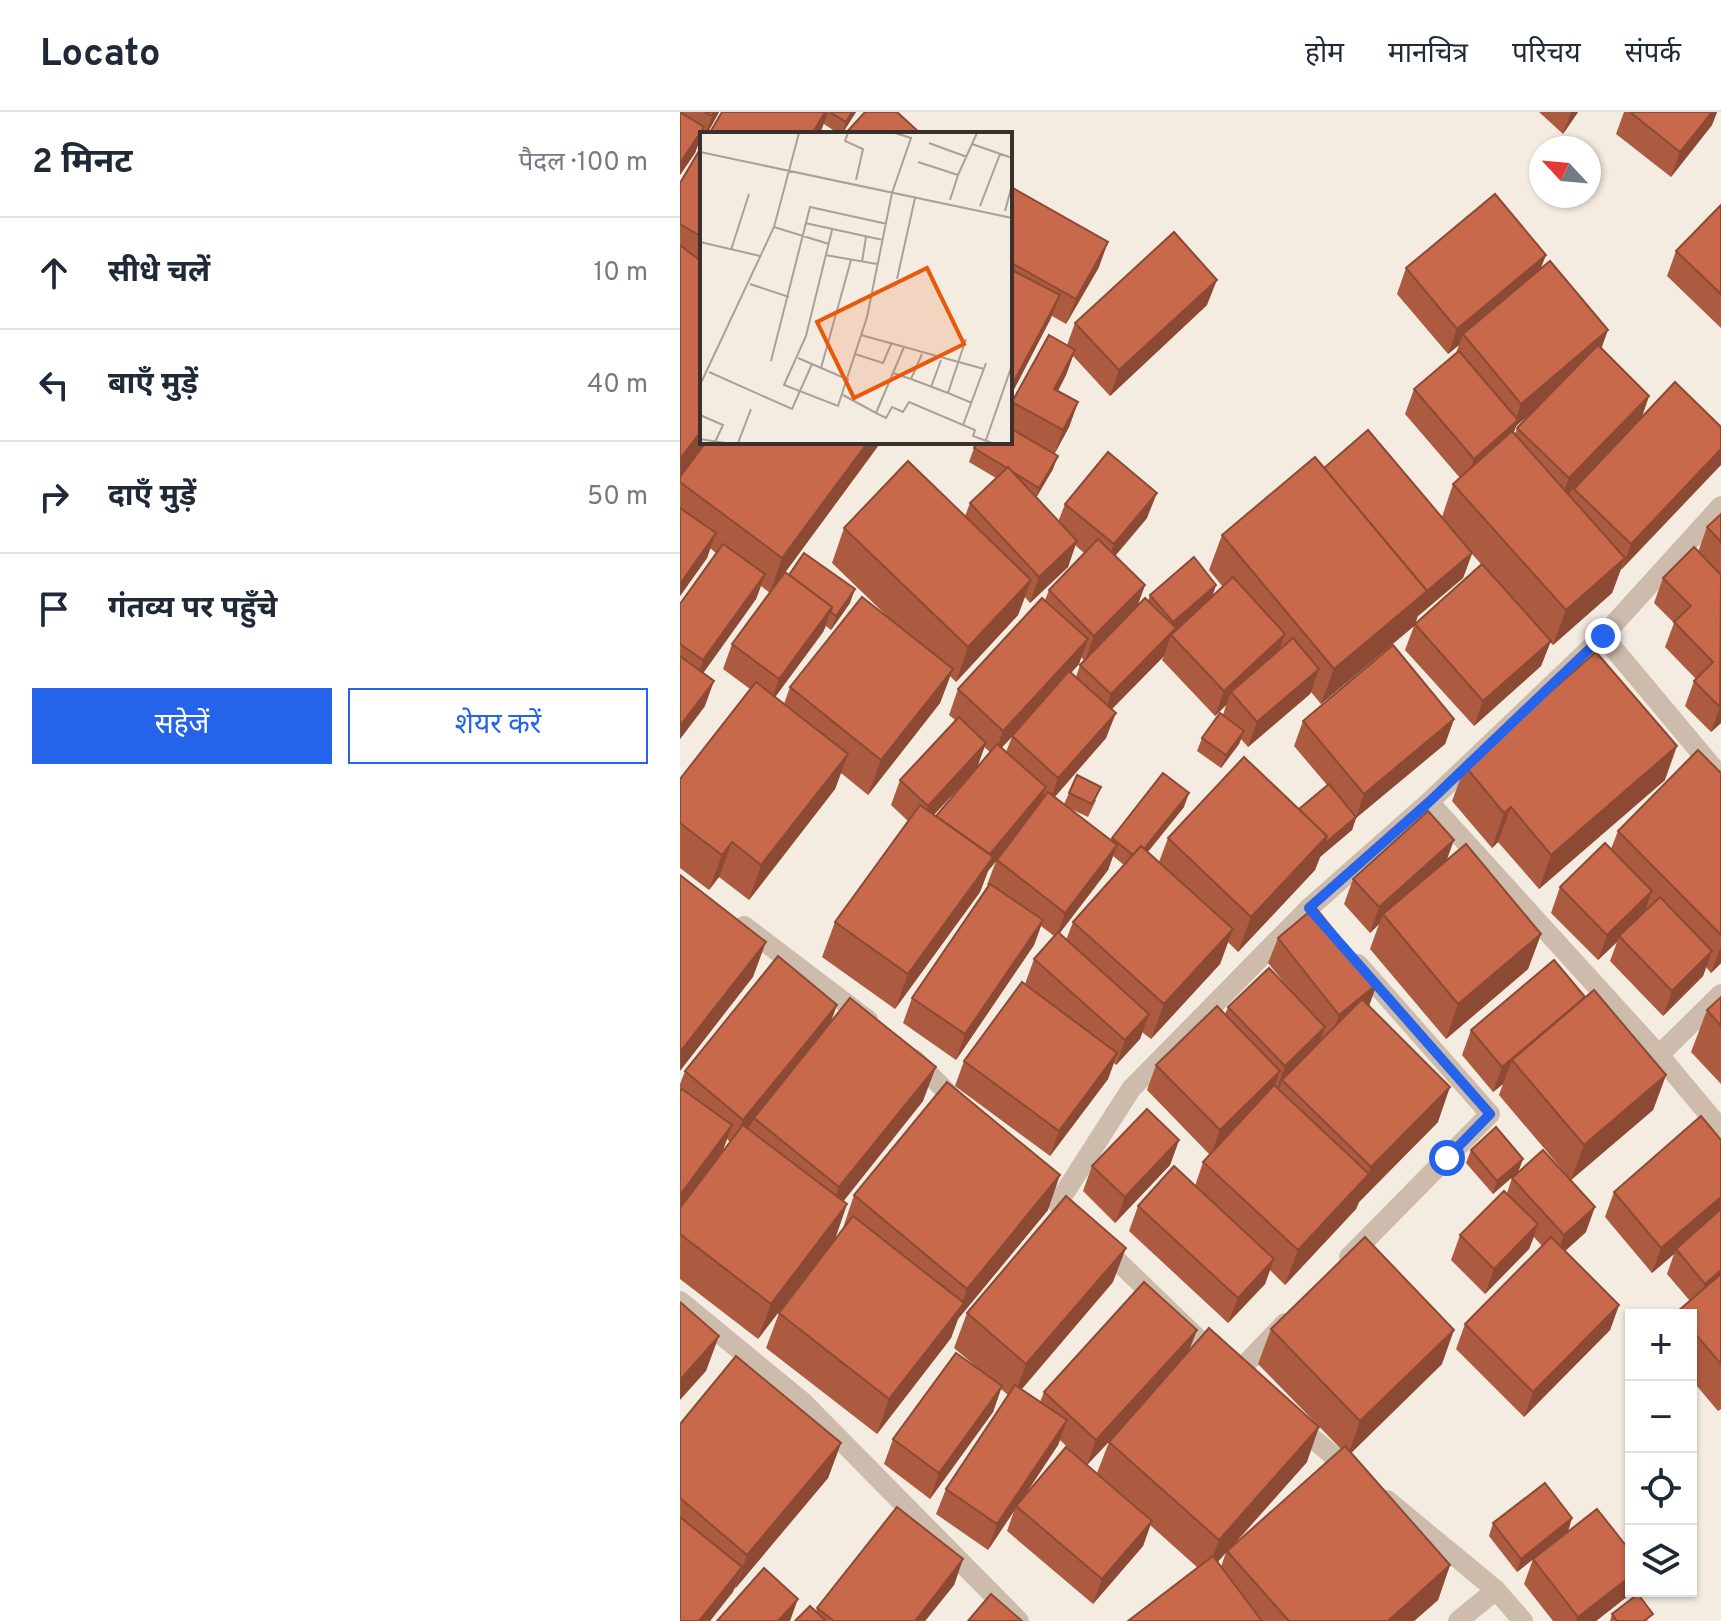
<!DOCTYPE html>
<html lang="hi">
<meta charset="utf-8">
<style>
body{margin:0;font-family:Overpass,"Noto Sans Devanagari",sans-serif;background:#f6f6f7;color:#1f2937}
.controls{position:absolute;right:24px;bottom:24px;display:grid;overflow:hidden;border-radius:0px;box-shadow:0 2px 6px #0004}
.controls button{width:72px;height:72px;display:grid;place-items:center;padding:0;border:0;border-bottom:2px solid #e0e1e3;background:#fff;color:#1f2937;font:40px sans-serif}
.compass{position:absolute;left:849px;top:24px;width:72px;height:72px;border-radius:50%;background:#fff;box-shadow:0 2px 6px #0004;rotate:296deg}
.stop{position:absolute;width:24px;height:24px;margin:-18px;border:6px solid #2563eb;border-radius:50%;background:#fff}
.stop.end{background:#2563eb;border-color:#fff;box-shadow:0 2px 8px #0008}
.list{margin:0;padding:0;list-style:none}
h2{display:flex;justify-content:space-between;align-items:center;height:104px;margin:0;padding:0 32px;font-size:34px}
h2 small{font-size:26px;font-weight:400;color:#747a83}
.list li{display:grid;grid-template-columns:52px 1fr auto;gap:24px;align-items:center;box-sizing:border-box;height:112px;padding:0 32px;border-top:2px solid #e0e1e3}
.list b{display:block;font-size:30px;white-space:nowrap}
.list em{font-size:26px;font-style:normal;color:#747a83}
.actions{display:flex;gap:16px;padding:24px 32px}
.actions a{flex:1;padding:18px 0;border:2px solid #2563eb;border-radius:0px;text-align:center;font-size:28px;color:#2563eb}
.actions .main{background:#2563eb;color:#fff}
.icon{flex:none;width:44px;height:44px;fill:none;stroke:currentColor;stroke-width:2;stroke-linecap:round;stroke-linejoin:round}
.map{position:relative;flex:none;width:1041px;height:1509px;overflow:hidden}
header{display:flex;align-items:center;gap:48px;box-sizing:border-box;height:112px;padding:0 40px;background:#fff;border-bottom:2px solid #e0e1e3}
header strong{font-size:38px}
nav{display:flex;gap:44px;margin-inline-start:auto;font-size:28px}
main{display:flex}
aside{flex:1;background:#fff}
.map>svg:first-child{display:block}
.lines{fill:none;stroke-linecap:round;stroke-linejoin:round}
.minor{stroke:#cdbbac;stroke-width:20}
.wall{fill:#ac5a40;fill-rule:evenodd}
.shaded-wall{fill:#8c4a34}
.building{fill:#c8694b;stroke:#8c4a34;stroke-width:2}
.route{stroke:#2563eb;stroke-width:10}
.inset-road{fill:none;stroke:#aaa098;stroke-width:2}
.view{fill:#e8590c;fill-opacity:0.15;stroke:#e8590c;stroke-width:4}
.inset-edge{fill:none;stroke:#3b302b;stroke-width:4}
</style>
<header>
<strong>Locato</strong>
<nav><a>होम</a><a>मानचित्र</a><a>परिचय</a><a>संपर्क</a></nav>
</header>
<main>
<aside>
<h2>2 मिनट<small>पैदल · 100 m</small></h2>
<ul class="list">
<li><svg class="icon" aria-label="ahead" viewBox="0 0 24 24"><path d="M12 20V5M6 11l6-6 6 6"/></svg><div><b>सीधे चलें</b></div><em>10 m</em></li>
<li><svg class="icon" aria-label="left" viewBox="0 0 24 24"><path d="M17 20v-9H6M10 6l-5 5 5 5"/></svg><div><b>बाएँ मुड़ें</b></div><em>40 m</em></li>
<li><svg class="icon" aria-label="right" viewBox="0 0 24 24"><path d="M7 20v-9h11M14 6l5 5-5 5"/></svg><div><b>दाएँ मुड़ें</b></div><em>50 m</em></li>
<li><svg class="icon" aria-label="arrive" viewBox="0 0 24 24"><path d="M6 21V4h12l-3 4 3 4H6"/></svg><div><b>गंतव्य पर पहुँचे</b></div></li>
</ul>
<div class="actions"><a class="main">सहेजें</a><a>शेयर करें</a></div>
</aside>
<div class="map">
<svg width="1041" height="1509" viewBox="0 0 1041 1509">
<rect width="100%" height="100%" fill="#f4ebe1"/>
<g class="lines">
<!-- minor -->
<g class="minor">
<path d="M 923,524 L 1041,665"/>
<path d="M 749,690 L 979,943 L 1041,1017"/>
<path d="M 64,814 L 188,908"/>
<path d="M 979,943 L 1041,882"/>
<path d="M 234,947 L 282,995"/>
<path d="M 353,1066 L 398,1111"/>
<path d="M 378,1091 L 451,977 L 629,796 L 749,690 L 923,524 L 1041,394"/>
<path d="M 421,1133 L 539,1247"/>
<path d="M 669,1145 L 810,1002 L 678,852"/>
<path d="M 0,1189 L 123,1290 L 339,1509"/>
<path d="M 555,1263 L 605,1211"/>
<path d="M 615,1312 L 673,1360"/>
<path d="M 707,1388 L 816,1478 L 843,1509"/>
<path d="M 778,1509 L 816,1478"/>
</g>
</g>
<!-- wall -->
<g class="wall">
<path d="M 0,0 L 39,0 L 27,22 L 22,22 L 22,29 L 20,28 L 15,41 L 0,63 Z"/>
<path d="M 42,0 L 176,0 L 162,22 L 159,22 L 144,12 Z"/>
<path d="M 859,0 L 898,0 L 883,22 Z"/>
<path d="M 944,0 L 1037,0 L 1032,13 L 991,65 L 936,22 Z"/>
<path d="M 22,34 L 22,330 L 0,365 L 0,71 Z"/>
<path d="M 330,76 L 419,155 L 386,212 L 372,204 L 330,285 Z"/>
<path d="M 1041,93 L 1041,216 L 987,164 L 996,139 Z"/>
<path d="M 866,143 L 860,157 L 922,236 L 969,284 L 962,305 L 1041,315 L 942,457 L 941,457 L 932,481 L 873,533 L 870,530 L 861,554 L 794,614 L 725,538 L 734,514 L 641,592 L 631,580 L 630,582 L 568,635 L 561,627 L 559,632 L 541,656 L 517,639 L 522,626 L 543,603 L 546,593 L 535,604 L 482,548 L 484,544 L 432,597 L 426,626 L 375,685 L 384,692 L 389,681 L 416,688 L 408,705 L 391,697 L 431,728 L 432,726 L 504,695 L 468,740 L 479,750 L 488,726 L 619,697 L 647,673 L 614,634 L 623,609 L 774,607 L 765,632 L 676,706 L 672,718 L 640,745 L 635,758 L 558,840 L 548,830 L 540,852 L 471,927 L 462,920 L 460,927 L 436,953 L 434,951 L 428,967 L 370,1044 L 275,974 L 284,949 L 345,872 L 354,847 L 374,824 L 361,814 L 354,833 L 276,948 L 223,911 L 232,886 L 308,773 L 307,773 L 316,749 L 308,759 L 300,780 L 215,897 L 142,845 L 155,810 L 228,709 L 211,693 L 220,668 L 275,608 L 269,603 L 278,577 L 365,488 L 369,478 L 404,441 L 395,433 L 388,455 L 350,491 L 345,485 L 338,503 L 276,570 L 270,564 L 260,591 L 188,683 L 161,661 L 155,677 L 69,788 L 39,765 L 29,778 L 0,756 L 0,667 L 70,577 L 43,557 L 52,532 L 109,463 L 170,491 L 151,518 L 146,514 L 143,520 L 95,585 L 104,592 L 110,575 L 211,508 L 152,451 L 164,416 L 285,404 L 290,391 L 316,366 L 289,350 L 294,336 L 330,330 L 330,296 L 332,290 L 387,233 L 395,211 L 527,193 L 430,284 L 393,244 L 386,263 L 378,279 L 398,290 L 389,315 L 374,342 L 373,357 L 356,386 L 378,410 L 385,392 L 467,406 L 435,444 L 465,473 L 457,494 L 468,489 L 470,483 L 532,485 L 543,475 L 529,458 L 542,423 L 644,356 L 762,405 L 773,372 L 780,366 L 725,302 L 734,277 L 776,241 L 779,233 L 768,242 L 717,182 L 726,156 ZM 854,298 L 837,316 L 835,322 L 834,320 L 836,314 ZM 792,442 L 801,452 L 735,512 L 738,504 L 783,466 ZM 522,494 L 494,520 L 496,517 ZM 401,545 L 404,548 L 400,553 L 396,565 L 391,561 L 399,552 ZM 332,625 L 326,640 L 321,636 ZM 304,635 L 310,640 L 297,655 ZM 295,658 L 256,704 L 254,703 ZM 433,744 L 444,753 L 393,810 L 386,828 L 379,822 L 428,758 Z"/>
<path d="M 26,330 L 201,330 L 90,481 L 81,474 L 76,487 L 23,561 L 25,594 L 0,627 L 0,492 L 36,441 L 30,436 L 27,446 L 0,484 L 0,365 Z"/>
<path d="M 1041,402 L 1041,611 L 1031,620 L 1005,594 L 1014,569 L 1016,567 L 985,535 L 994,511 L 974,491 L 983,466 L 1018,440 L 1027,415 Z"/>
<path d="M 785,654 L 985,668 L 859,777 L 818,730 L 812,736 L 772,689 Z"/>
<path d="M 1041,661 L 1041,851 L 1031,861 L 1026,855 L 1023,864 L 983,904 L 930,849 L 937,830 L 918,848 L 871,801 L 880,775 L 931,737 L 938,719 Z"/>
<path d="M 767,747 L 861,822 L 848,857 L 766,927 L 690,837 L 699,812 L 690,821 L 664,792 L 673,767 Z"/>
<path d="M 598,826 L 689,893 L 758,1010 L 679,1090 L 676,1097 L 605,1173 L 590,1158 L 585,1172 L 548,1211 L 449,1119 L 458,1094 L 515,1074 L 523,1050 L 530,1043 L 467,978 L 476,953 L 545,902 L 548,895 L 611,879 L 588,851 Z"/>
<path d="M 905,885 L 986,963 L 973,998 L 891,1068 L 819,983 L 823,972 L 813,980 L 782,943 L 791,918 Z"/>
<path d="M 1041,885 L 1041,972 L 1011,940 L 1027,898 Z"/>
<path d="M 152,909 L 243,989 L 163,1089 L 167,1092 L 155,1127 L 78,1227 L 0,1167 L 0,1096 L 50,1030 L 47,1027 L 43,1038 L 0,1096 L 0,972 L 5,959 Z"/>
<path d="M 499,1028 L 490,1053 L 435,1111 L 403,1079 L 412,1054 Z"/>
<path d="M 1041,1028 L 1041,1297 L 1038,1299 L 1011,1267 L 1011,1203 L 996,1203 L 997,1200 L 1010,1189 L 987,1162 L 994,1142 L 972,1161 L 925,1105 L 934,1080 Z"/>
<path d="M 791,1038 L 843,1047 L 838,1060 L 813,1082 L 786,1051 Z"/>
<path d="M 832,1066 L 906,1120 L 885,1139 L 939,1193 L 930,1218 L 844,1305 L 776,1237 L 785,1212 L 862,1134 L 854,1125 L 849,1137 L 805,1182 L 771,1148 L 780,1123 L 827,1081 Z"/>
<path d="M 174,1083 L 368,1098 L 278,1207 L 271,1226 L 197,1322 L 86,1236 L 99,1201 L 162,1119 Z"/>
<path d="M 433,1170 L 342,1277 L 360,1290 L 364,1280 L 517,1218 L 509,1239 L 627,1350 L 551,1436 L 661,1337 L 578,1252 L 591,1217 L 762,1252 L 671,1341 L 770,1453 L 758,1488 L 734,1509 L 448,1509 L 518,1456 L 470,1413 L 463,1434 L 413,1492 L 327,1419 L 334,1399 L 308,1438 L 256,1402 L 266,1377 L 328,1283 L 321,1277 L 313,1300 L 250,1387 L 204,1352 L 213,1327 L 300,1258 L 274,1236 L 287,1201 ZM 380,1328 L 400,1347 L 343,1386 L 378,1333 ZM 429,1330 L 417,1361 L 407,1353 ZM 546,1440 L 541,1455 L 538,1450 Z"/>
<path d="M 0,1312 L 161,1331 L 148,1366 L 54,1477 L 30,1509 L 0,1509 Z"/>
<path d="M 813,1411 L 888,1420 L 953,1480 L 916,1509 L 873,1509 L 844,1472 L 853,1447 L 837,1460 L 809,1424 Z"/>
<path d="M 283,1447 L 274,1473 L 245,1509 L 115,1509 L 136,1500 L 137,1496 Z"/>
<path d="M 932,1502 L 970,1509 L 930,1509 Z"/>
</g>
<!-- shaded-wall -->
<g class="shaded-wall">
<path d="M 34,0 L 39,0 L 27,22 L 25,22 Z"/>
<path d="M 145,0 L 148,0 L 140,22 L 132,22 Z"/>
<path d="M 172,0 L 176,0 L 162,22 L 166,10 Z"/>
<path d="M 891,0 L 898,0 L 883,22 Z"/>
<path d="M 1032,0 L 1037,0 L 1032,13 L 991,65 L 1000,40 Z"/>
<path d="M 24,15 L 15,41 L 0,63 L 0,51 Z"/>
<path d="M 428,130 L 419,155 L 386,212 L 396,187 Z"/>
<path d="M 866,143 L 856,168 L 783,222 L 779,233 L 768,242 L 777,217 Z"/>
<path d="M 537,168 L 527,193 L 430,284 L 439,258 Z"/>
<path d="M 380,183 L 370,208 L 330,285 L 330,277 Z"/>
<path d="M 928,218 L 919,243 L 836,314 L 829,333 L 784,372 L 794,347 L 834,312 L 841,292 Z"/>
<path d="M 395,238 L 386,263 L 365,303 L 374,277 Z"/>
<path d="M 969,284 L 960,309 L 879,391 L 889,366 Z"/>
<path d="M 398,290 L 389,315 L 374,343 L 383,318 Z"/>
<path d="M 22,318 L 22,330 L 26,330 L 0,365 L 0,347 Z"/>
<path d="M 188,330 L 201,330 L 90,481 L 102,446 Z"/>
<path d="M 1041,337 L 1041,353 L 942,457 L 951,432 Z"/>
<path d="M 378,344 L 373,357 L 354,389 L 359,376 Z"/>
<path d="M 477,381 L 467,406 L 424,457 L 434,432 Z"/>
<path d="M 36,421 L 27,446 L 0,484 L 0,472 Z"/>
<path d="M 397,429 L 388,455 L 350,491 L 359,465 Z"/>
<path d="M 792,441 L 783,466 L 738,504 L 747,479 Z"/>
<path d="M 945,446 L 932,481 L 873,533 L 886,498 Z"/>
<path d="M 85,462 L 76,487 L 14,574 L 23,548 Z"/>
<path d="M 351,468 L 338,503 L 276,570 L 288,535 Z"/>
<path d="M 465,473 L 456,498 L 405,549 L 414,524 Z"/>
<path d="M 536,473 L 532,486 L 496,517 L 493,524 L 491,523 L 484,544 L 422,607 L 431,582 L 488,523 L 493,510 Z"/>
<path d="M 175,477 L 170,491 L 151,518 L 156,504 Z"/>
<path d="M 747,479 L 734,514 L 641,592 L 654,557 Z"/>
<path d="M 152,495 L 143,520 L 90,592 L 99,567 Z"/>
<path d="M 605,522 L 596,547 L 551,580 L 546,593 L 535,604 L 544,579 Z"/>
<path d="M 408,527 L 399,552 L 314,644 L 323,619 Z"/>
<path d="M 871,529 L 861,554 L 794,614 L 803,589 Z"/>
<path d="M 273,557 L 260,591 L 188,683 L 201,648 Z"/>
<path d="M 639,557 L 630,582 L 568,635 L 577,610 Z"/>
<path d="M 34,569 L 25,594 L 0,627 L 0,614 Z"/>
<path d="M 1041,594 L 1041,611 L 1031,620 L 1040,595 Z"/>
<path d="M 436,601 L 426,626 L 369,691 L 378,666 Z"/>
<path d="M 774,607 L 765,632 L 676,706 L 672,718 L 640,745 L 635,758 L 558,840 L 571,805 L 647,724 L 676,705 L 684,682 Z"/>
<path d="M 564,619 L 559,632 L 541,656 L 546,643 Z"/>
<path d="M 306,631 L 297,656 L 239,719 L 248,694 Z"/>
<path d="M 997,634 L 985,668 L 859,777 L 871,743 Z"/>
<path d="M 168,642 L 155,677 L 69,788 L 81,753 Z"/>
<path d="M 366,675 L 357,700 L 308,759 L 300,780 L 215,897 L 228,862 L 307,746 Z"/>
<path d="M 509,681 L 504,695 L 452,759 L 457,746 Z"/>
<path d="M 831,695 L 818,730 L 812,736 L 824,701 Z"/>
<path d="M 774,728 L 765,753 L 703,802 L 699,812 L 690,821 L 699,795 Z"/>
<path d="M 52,730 L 39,765 L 29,778 L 42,743 Z"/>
<path d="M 437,733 L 428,758 L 376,826 L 385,801 Z"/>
<path d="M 972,779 L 963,804 L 939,824 L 937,830 L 918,848 L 927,823 Z"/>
<path d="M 363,808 L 354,833 L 276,948 L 285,922 Z"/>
<path d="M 553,817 L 540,852 L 471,927 L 484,892 Z"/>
<path d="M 861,822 L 848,857 L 766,927 L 778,892 Z"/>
<path d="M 86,830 L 73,865 L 0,959 L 0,940 Z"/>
<path d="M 1041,834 L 1041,851 L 1031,861 Z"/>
<path d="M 1032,839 L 1023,864 L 983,904 L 992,879 Z"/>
<path d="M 697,872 L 688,897 L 650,928 L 659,903 Z"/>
<path d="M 905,885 L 832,948 L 823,972 L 813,980 L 822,955 Z"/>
<path d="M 157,893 L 148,918 L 74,1006 L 71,1012 L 54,1033 L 63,1008 Z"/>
<path d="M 469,902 L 460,927 L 436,953 L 445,928 Z"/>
<path d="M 645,915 L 636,940 L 602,968 L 600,975 L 596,979 L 605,954 Z"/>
<path d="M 437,941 L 428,967 L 370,1044 L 379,1019 Z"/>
<path d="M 256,955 L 243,989 L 147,1110 L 159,1075 Z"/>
<path d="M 600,959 L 591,984 L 531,1043 L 540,1018 Z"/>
<path d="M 986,963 L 973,998 L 891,1068 L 904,1033 Z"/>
<path d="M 770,975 L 758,1010 L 679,1090 L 676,1097 L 605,1173 L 618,1138 L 689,1062 L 691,1055 Z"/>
<path d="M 52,1013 L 43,1038 L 0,1096 L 0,1083 Z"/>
<path d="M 499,1028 L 490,1053 L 435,1111 L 445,1085 Z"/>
<path d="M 843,1047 L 838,1060 L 813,1082 L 817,1069 Z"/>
<path d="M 380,1063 L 368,1098 L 278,1207 L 271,1226 L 197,1322 L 209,1287 L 280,1196 L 287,1177 Z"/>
<path d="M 1041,1085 L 1041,1102 L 996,1137 L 994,1142 L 972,1161 L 981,1136 Z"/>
<path d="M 167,1092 L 155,1127 L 78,1227 L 91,1192 Z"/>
<path d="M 915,1095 L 906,1120 L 875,1148 L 884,1123 Z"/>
<path d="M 858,1112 L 849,1137 L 805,1182 L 814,1157 Z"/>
<path d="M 446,1136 L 433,1170 L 333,1287 L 346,1252 Z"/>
<path d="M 594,1147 L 585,1172 L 548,1211 L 558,1186 Z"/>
<path d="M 1041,1158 L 1041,1175 L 1016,1197 L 1025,1172 Z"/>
<path d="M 939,1193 L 930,1218 L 844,1305 L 853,1280 Z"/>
<path d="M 517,1218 L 507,1243 L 407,1353 L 416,1328 Z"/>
<path d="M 774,1218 L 762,1252 L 668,1344 L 680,1309 Z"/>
<path d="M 39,1224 L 26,1259 L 0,1288 L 0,1268 Z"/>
<path d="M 322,1274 L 313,1300 L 250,1387 L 259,1361 Z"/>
<path d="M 387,1308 L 378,1333 L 337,1395 L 336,1394 L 334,1399 L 308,1438 L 317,1412 Z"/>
<path d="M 639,1315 L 627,1350 L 526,1463 L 539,1428 Z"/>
<path d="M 161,1331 L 148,1366 L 55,1477 L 67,1443 Z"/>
<path d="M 892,1406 L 888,1420 L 837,1460 L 841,1447 Z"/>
<path d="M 472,1409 L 463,1434 L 413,1492 L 422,1467 Z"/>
<path d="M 283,1447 L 274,1473 L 245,1509 L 235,1509 Z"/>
<path d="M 770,1453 L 758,1488 L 734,1509 L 708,1509 Z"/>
<path d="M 62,1455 L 53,1480 L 30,1509 L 19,1509 Z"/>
<path d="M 951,1464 L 951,1479 L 953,1479 L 953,1480 L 916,1509 L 896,1509 L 898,1505 Z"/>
<path d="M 118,1487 L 110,1509 L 98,1509 Z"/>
</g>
<!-- building -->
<g class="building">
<path d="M 0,0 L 24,15 L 0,51 Z"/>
<path d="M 24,0 L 34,0 L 32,4 Z"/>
<path d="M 42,0 L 145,0 L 132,22 L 29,22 Z"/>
<path d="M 150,0 L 172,0 L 166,10 Z"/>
<path d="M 185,0 L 217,0 L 241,22 L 165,22 Z"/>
<path d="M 950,0 L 1032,0 L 1000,40 Z"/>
<path d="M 22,34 L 22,125 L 0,112 L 0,71 Z"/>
<path d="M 331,75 L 428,130 L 396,187 L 330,150 Z"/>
<path d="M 815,82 L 866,143 L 777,217 L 726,156 Z"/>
<path d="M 1041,93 L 1041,182 L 996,139 Z"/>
<path d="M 494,120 L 537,168 L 439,258 L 395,211 Z"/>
<path d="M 0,133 L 22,150 L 22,318 L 0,347 Z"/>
<path d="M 870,149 L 928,218 L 841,292 L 783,222 Z"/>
<path d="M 330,157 L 380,183 L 330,277 Z"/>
<path d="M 369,223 L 395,238 L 374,277 L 398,290 L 383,318 L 332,290 Z"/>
<path d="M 918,233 L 969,284 L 889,366 L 837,316 Z"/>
<path d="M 779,239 L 838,308 L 794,347 L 734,277 Z"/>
<path d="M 995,270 L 1041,315 L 1041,337 L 951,432 L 894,377 Z"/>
<path d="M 330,316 L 378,344 L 359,376 L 331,359 L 328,355 L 327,356 L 294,336 L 298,330 L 330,330 Z"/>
<path d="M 688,318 L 792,441 L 747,479 L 644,356 Z"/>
<path d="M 832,319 L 945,446 L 886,498 L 773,372 Z"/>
<path d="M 26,330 L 188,330 L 102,446 L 0,370 L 0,365 Z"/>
<path d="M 428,340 L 477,381 L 434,432 L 385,392 Z"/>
<path d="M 635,345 L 747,479 L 654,557 L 542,423 Z"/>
<path d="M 228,349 L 351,468 L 288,535 L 164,416 Z"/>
<path d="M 328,355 L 397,429 L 359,465 L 290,391 Z"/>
<path d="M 0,396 L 36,421 L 0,472 Z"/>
<path d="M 1041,402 L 1041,430 L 1027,415 Z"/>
<path d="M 418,427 L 465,473 L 414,524 L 369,478 Z"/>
<path d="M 43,432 L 85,462 L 23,548 L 0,532 L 0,492 Z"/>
<path d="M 1014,435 L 1041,463 L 1040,595 L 1014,569 L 1033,550 L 994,510 L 1011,494 L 983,466 Z"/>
<path d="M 124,441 L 175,477 L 156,504 L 151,500 L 152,495 L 109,463 Z"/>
<path d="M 514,445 L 536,473 L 493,510 L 470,483 Z"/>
<path d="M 802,452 L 871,529 L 803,589 L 735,512 Z"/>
<path d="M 105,460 L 152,495 L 99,567 L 52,532 Z"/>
<path d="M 553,465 L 605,522 L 544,579 L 491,523 Z"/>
<path d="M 182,485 L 273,557 L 201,648 L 110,575 Z"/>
<path d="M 362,486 L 408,527 L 323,619 L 278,577 Z"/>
<path d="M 465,486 L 496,516 L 431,582 L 400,553 Z"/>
<path d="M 613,526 L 639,557 L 577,610 L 551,580 Z"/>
<path d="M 713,533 L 774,607 L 684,682 L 623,609 Z"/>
<path d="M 916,540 L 997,634 L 871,743 L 831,695 L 824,701 L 785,654 Z"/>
<path d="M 0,544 L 34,569 L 0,614 Z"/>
<path d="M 389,559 L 436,601 L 378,666 L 332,624 Z"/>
<path d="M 76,570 L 168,642 L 81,753 L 52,730 L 42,743 L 0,711 L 0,667 Z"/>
<path d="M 540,601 L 564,619 L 546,643 L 522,626 Z"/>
<path d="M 279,605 L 306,631 L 248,694 L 220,668 Z"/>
<path d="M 317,632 L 366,675 L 310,742 L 256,704 Z"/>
<path d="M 1018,638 L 1041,661 L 1041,823 L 938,719 Z"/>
<path d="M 564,645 L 647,724 L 571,805 L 488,726 Z"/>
<path d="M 483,661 L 509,681 L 464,737 L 461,734 L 453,743 L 432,726 Z"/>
<path d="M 397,663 L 421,675 L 412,692 L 389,681 Z"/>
<path d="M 649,672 L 676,705 L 644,732 L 647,724 L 619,697 Z"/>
<path d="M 368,680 L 437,733 L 385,801 L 317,748 Z"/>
<path d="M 240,693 L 313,745 L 228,862 L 155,810 Z"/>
<path d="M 748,699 L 774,728 L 699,795 L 673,767 Z"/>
<path d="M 925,731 L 972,779 L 927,823 L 880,775 Z"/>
<path d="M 786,732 L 861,822 L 778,892 L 703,802 Z"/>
<path d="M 461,734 L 553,817 L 484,892 L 393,810 Z"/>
<path d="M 0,763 L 86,830 L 0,940 Z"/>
<path d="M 310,772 L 363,808 L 285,922 L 232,886 Z"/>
<path d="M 980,785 L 1032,839 L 992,879 L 939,824 Z"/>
<path d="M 635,795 L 697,872 L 659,903 L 598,826 Z"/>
<path d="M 378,820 L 469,902 L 445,928 L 354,847 Z"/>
<path d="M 98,844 L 157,893 L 63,1008 L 5,959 Z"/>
<path d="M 874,848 L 905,885 L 822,955 L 791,918 Z"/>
<path d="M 589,856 L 645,915 L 605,954 L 548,895 Z"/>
<path d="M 342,870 L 437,941 L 379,1019 L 284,949 Z"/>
<path d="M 914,878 L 986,963 L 904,1033 L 832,948 Z"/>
<path d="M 1041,885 L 1041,914 L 1027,898 Z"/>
<path d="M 170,886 L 256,955 L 159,1075 L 74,1006 Z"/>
<path d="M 682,887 L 770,975 L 691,1055 L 602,968 Z"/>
<path d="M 537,894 L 600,959 L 540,1018 L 476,953 Z"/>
<path d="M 267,970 L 380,1063 L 287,1177 L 174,1083 Z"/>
<path d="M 594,973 L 689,1062 L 618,1138 L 523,1050 Z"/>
<path d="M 2,977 L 52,1013 L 0,1083 L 0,979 Z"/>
<path d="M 467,997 L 499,1028 L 445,1085 L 412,1054 Z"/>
<path d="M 1021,1004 L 1041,1028 L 1041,1085 L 981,1136 L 934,1080 Z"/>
<path d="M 63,1013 L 167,1092 L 91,1192 L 0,1122 L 0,1096 Z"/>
<path d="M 816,1015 L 843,1047 L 817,1069 L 791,1038 Z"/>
<path d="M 863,1038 L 915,1095 L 884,1123 L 832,1066 Z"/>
<path d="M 494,1054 L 594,1147 L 558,1186 L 458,1094 Z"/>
<path d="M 824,1079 L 858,1112 L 814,1157 L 780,1123 Z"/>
<path d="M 386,1084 L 446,1136 L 346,1252 L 287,1201 Z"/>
<path d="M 1041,1097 L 1041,1158 L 1025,1172 L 996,1137 Z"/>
<path d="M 173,1104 L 284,1191 L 209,1287 L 99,1201 Z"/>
<path d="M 685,1125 L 774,1218 L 680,1309 L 591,1217 Z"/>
<path d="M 871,1125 L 939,1193 L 853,1280 L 785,1212 Z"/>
<path d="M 1041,1162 L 1041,1252 L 1011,1217 L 1011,1203 L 999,1203 L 997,1200 Z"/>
<path d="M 464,1170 L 517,1218 L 416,1328 L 364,1280 Z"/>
<path d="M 0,1190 L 39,1224 L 0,1268 Z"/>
<path d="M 529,1216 L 639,1315 L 539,1428 L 429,1330 Z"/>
<path d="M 276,1241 L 322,1274 L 259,1361 L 213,1327 Z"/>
<path d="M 56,1244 L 161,1331 L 67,1443 L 0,1386 L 0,1312 Z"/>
<path d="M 335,1273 L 387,1308 L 317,1412 L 266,1377 Z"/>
<path d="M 665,1334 L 770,1453 L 708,1509 L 609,1509 L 547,1439 Z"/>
<path d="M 386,1335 L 472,1409 L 422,1467 L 336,1394 Z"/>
<path d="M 865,1371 L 892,1406 L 841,1447 L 813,1411 Z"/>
<path d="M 217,1395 L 283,1447 L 235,1509 L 154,1509 L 137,1496 Z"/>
<path d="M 917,1397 L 951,1440 L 951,1464 L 898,1505 L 853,1447 Z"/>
<path d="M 0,1405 L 62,1455 L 19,1509 L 0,1509 Z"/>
<path d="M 533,1444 L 582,1509 L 448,1509 Z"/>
<path d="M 84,1456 L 118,1487 L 98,1509 L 37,1509 Z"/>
<path d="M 311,1482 L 342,1509 L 288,1509 Z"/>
<path d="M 958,1482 L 973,1502 L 964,1509 L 937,1509 L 932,1502 Z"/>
<path d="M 130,1494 L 146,1509 L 115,1509 Z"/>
</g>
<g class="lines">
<!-- route -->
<path class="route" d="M 767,1046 L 810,1002 L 629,796 L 749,690 L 923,524"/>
</g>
<!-- overview -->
<g transform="translate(20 20)">
<rect width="312" height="312" fill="#f4ebe1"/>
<path class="inset-road" d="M 148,1 L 145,9 L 163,17 L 156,48M 229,11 L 267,25M 272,12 L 312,26M 0,20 L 312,86M 218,30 L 258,43 L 277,1M 250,68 L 258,43M 280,74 L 300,22M 305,79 L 312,53M 105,91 L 183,108M 74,95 L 129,112M 132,98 L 106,204 L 84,253 L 138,274 L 167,185 L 192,61 L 211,6 L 195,1M 0,110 L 60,124M 31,118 L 49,62M 125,123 L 177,132M 162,130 L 166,105M 197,147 L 215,66M 50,152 L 89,165M 161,203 L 284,237M 266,207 L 248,261 L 272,271M 155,222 L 183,231 L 192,210M 98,226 L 149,248M 71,229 L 110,75 L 187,92M 121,236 L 151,128M 9,240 L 92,277 L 112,232M 193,241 L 211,247 L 222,222M 211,247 L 248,261M 0,253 L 74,95 L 99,1M 231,255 L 241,228M 143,263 L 176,281 L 204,215M 176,281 L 186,286 L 192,275 L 203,280 L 209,270 L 275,298 L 273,304 L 292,311M 0,283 L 23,293 L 15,310M 263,293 L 286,231M 0,307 L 25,311M 286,308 L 312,233M 38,311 L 51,277"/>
<path class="view" d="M 227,136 L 264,212 L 154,266 L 117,190 Z"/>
<rect width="312" height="312" class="inset-edge"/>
</g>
</svg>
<div class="controls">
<button>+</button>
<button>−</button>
<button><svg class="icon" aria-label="locate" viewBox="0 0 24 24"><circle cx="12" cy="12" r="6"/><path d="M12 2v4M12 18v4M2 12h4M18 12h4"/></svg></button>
<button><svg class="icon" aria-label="layers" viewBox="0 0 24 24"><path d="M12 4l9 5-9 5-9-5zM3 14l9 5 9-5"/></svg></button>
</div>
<svg class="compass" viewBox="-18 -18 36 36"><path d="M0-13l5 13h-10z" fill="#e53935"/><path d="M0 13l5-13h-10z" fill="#747a83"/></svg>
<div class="stop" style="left:767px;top:1046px"></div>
<div class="stop end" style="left:923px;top:524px"></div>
</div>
</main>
